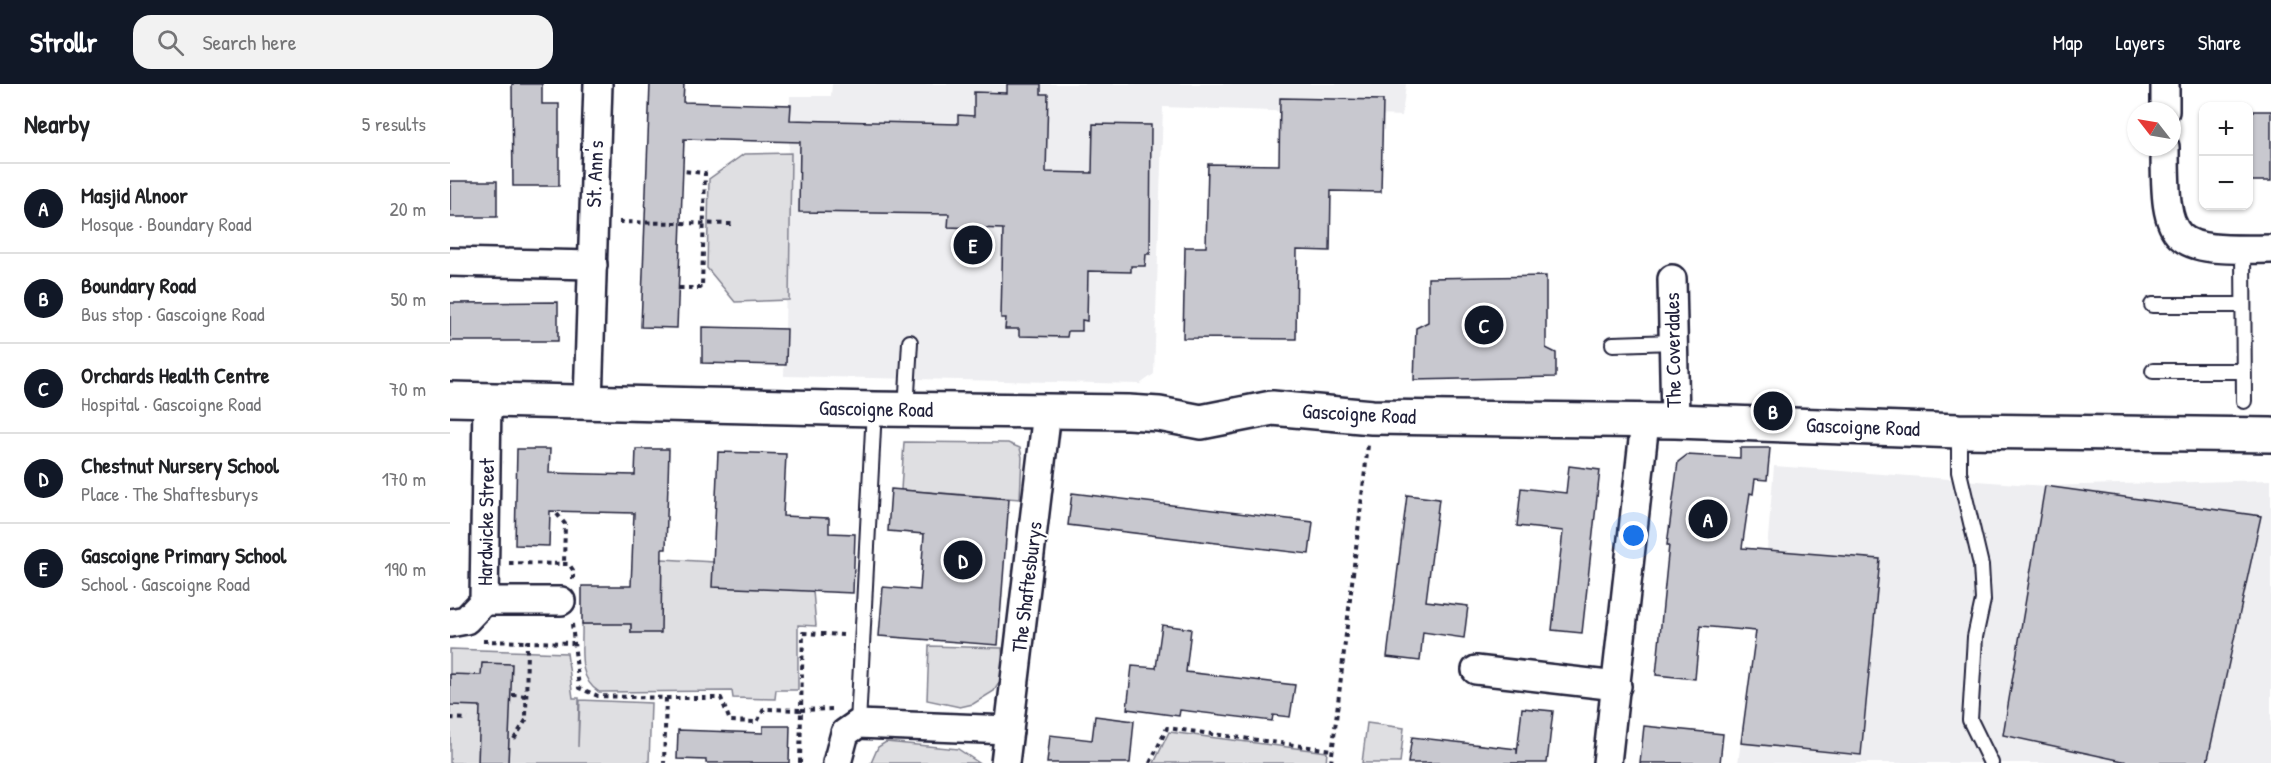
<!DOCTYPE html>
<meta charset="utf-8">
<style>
body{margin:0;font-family:"Patrick Hand",sans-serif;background:#f2f2f2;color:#202124}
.controls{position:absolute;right:18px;top:18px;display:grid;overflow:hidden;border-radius:12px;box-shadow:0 2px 4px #0004}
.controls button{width:54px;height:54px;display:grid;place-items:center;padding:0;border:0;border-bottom:2px solid #e0e0e0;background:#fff;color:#202124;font:30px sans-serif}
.compass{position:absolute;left:1677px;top:18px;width:54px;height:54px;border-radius:50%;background:#fff;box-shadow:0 2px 4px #0004;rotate:301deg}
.you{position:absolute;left:1184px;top:452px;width:21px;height:21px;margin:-15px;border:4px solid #fff;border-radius:50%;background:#1a73e8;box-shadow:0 0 0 9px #1a73e833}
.badge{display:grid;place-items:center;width:39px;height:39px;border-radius:50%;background:#111827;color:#fff;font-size:20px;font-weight:700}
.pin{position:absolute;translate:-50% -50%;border:3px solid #fff;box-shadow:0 2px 6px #0006}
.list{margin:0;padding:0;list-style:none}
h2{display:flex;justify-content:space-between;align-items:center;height:78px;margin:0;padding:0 24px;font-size:26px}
h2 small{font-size:20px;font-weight:400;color:#757577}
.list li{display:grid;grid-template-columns:39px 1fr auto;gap:18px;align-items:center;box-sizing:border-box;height:90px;padding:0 24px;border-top:2px solid #e0e0e0}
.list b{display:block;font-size:22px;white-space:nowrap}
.list p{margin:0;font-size:20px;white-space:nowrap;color:#757577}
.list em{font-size:20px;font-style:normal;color:#757577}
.icon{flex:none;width:33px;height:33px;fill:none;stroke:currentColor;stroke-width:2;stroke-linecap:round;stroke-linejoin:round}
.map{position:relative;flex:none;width:1821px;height:679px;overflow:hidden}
header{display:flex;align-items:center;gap:36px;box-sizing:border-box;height:84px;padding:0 30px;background:#111827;color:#fff}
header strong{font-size:28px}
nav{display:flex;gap:33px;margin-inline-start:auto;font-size:21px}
.search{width:420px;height:54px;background:#f2f2f2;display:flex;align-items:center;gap:15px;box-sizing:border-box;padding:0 21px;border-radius:18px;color:#757577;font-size:22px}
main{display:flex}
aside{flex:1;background:#fff}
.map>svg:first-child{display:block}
.built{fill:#eeeef1}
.green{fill:#dfdfe2;stroke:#80808e;stroke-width:1.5}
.building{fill:#c8c8cf;stroke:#22223b;stroke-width:1.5}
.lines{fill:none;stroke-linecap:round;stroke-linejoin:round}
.service-casing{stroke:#22223b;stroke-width:18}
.minor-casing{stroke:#22223b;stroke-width:32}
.tertiary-casing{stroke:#22223b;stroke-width:38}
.path{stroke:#22223b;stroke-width:4;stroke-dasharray:4.5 4.5;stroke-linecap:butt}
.service{stroke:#fff;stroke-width:14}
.minor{stroke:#fff;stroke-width:27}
.tertiary{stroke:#fff;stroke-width:33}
.labels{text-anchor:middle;stroke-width:4.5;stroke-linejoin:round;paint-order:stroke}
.street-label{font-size:21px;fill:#22223b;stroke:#fff}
</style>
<header>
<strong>Strollr</strong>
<div class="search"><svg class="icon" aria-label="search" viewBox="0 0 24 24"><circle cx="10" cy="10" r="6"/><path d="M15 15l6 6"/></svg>Search here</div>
<nav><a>Map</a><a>Layers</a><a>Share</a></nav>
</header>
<main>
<aside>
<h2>Nearby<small>5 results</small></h2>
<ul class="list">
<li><span class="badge">A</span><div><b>Masjid Alnoor</b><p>Mosque · Boundary Road</p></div><em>20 m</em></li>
<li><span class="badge">B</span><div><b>Boundary Road</b><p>Bus stop · Gascoigne Road</p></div><em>50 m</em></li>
<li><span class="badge">C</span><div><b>Orchards Health Centre</b><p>Hospital · Gascoigne Road</p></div><em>70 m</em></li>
<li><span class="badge">D</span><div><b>Chestnut Nursery School</b><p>Place · The Shaftesburys</p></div><em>170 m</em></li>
<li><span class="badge">E</span><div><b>Gascoigne Primary School</b><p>School · Gascoigne Road</p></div><em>190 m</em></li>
</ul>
</aside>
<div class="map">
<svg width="1821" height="679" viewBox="0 0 1821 679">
<rect width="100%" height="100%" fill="#fff"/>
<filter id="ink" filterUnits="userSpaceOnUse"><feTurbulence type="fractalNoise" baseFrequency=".0167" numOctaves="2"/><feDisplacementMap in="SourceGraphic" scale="12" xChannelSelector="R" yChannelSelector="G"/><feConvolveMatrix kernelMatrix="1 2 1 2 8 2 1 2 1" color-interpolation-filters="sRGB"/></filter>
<g filter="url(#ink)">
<!-- built -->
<g class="built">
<path d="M 382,0 L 956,0 L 952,32 L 713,23 L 704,290 L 690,300 L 334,292 L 340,12 L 381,12 Z"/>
<path d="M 1324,382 L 1595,402 L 1821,396 L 1821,679 L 1288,679 L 1317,466 Z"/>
</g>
<!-- green -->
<g class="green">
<path d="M 341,69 L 339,216 L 285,218 L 257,184 L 259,95 L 294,70 Z"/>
<path d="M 454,358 L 558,359 L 570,364 L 572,373 L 570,415 L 451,406 Z"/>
<path d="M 212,475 L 264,478 L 363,507 L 366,542 L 348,541 L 348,606 L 326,606 L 325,615 L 283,614 L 282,607 L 149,608 C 126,594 133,563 132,540 L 181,539 L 181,549 Z"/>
<path d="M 479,562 L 552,564 L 554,591 L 544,607 L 523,620 L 510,623 L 477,616 Z"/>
<path d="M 0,565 L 117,569 L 123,614 L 129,614 L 128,663 L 130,616 L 201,619 L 199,679 L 0,679 Z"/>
<path d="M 917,639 L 954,644 L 950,679 L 912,679 Z"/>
<path d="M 719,648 L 877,668 L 876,679 L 704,679 Z"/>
<path d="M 436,658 L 508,665 L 529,679 L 421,679 L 428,663 Z"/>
</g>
<!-- building -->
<g class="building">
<path d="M 62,0 L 92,0 L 92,20 L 109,20 L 109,102 L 63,102 Z"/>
<path d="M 200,0 L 234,0 L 233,18 L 341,21 L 340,36 L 508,40 L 508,31 L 524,32 L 524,8 L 557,9 L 557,0 L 591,0 L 591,10 L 598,10 L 596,88 L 642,89 L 643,40 L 701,41 L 700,170 L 696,170 L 695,182 L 681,182 L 681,188 L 638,187 L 637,237 L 632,236 L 632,247 L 618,247 L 617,253 L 569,252 L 569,245 L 555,245 L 556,234 L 551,234 L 553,145 L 498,143 L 499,130 L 349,128 L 350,58 L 234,55 L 227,244 L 191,243 Z"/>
<path d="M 830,14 L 933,16 L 931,108 L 881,107 L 880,167 L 847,166 L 846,255 L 733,254 L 735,163 L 756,163 L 758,80 L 829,81 Z"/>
<rect x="1798" y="27" width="23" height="70"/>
<rect x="0" y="97" width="47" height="36"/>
<path d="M 1096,192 L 1096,264 L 1106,269 L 1106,293 L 964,296 L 966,244 L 978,238 L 978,194 Z"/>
<path d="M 108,218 L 108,257 L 0,257 L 0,219 Z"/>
<path d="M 252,243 L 337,245 L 336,281 L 252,279 Z"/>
<path d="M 1290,364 L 1320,364 L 1317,396 L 1305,395 L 1303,410 L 1300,409 L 1292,464 L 1430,475 L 1411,671 L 1291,659 L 1306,547 L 1250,542 L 1245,595 L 1206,591 L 1219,461 L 1217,461 L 1228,378 L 1237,371 L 1290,374 Z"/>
<path d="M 67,365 L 100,365 L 99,389 L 185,391 L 186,365 L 219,365 L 216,465 L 212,465 L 211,549 L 181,549 L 181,540 L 132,540 L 132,502 L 181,502 L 184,429 L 100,427 L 99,462 L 65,461 Z"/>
<path d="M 268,368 L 336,370 L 333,432 L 379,434 L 379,449 L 405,450 L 403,509 L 262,503 Z"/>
<path d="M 1119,382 L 1150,386 L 1132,549 L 1102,546 L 1113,447 L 1067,442 L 1071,404 L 1116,409 Z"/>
<path d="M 1595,402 L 1811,432 L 1757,679 L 1682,679 L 1553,651 Z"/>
<path d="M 441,405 L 559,415 L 548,561 L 429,552 L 433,503 L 470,506 L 474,450 L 438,447 Z"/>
<path d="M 622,409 L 863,438 L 859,470 L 618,441 Z"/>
<path d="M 957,411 L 989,415 L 976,517 L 1018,522 L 1014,554 L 973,548 L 970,577 L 937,573 Z"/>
<path d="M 712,541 L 741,545 L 736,588 L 845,601 L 840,633 L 823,631 L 822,637 L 730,626 L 729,632 L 677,625 L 682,582 L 706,584 Z"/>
<path d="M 32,579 L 62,580 L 58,679 L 28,679 L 30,622 L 0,621 L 0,590 L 31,591 Z"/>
<path d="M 1072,624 L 1103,627 L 1097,679 L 958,679 L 962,653 L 1067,665 L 1067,670 Z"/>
<path d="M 645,632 L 684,637 L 680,679 L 597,679 L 600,651 L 642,656 Z"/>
<path d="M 313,642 L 340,642 L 339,679 L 256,679 L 256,676 L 227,675 L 228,646 L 313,649 Z"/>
<path d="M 1194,642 L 1273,650 L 1270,679 L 1190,679 Z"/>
</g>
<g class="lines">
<defs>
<g id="service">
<path d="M 1793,166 L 1794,317"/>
<path d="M 1702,221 L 1793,221"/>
<path d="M 1163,260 L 1224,258"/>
<path d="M 1703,287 L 1793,287"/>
<path d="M 456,326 L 460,258"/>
<path d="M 1509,347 L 1509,388 L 1531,481 L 1533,516 L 1525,553 L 1520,636 L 1541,679"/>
<path d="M 408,640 L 424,325"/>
</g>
<g id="minor">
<path d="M 1715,0 L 1715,27"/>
<path d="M 1715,63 C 1715,163 1721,167 1821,165"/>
<path d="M 0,178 L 143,181"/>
<path d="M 1222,195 L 1225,337"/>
<path d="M 138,319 L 148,0"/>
<path d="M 34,517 L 111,517"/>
<path d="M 0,539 L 16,536 L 34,517 L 37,316"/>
<path d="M 1026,586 L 1167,602"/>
<path d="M 387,679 L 395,649 L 408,640 L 559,646"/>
<path d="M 555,679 L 597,328"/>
<path d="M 1157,679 L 1195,338"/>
</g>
<path id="tertiary" d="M 0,315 L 424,325 L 678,328 L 709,330 L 751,338 L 822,324 L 922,333 L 1225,337 L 1509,347 L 1821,351"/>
</defs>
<!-- service casing -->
<use href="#service" class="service-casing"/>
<!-- minor casing -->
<use href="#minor" class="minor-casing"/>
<!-- tertiary casing -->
<use href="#tertiary" class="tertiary-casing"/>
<!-- path -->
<g class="path">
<path d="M 169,138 L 284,140"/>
<path d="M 229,204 L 252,204 L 255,89 L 233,87"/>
<path d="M 107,430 L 115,440 L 114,480"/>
<path d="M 59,479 L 119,480 L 123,486 L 123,496"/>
<path d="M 122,540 L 129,604 L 148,612 L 216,614 L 214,679"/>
<path d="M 33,557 L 77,558"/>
<path d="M 62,611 L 77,612"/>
<path d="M 216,614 L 271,614 L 280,637 L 307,638 L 314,625 L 351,626 L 350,679"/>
<path d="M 382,625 L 351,626 L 353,549 L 393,551"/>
<path d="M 0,634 L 18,635"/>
<path d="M 64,655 L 76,636 L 77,558 L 123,559"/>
<path d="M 700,679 L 717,644 L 882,666"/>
<path d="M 881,679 L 918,361"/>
</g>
<!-- service -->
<use href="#service" class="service"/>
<!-- minor -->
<use href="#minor" class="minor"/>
<!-- tertiary -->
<use href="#tertiary" class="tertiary"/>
</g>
</g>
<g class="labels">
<!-- street labels -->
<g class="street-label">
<text transform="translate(145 90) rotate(-88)" y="7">St. Ann's</text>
<text transform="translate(1223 266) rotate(-91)" y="7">The Coverdales</text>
<text transform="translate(426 325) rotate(1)" y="7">Gascoigne Road</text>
<text transform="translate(909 330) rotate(3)" y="7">Gascoigne Road</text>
<text transform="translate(1413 343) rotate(2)" y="7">Gascoigne Road</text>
<text transform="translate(36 438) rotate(-89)" y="7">Hardwicke Street</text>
<text transform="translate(577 503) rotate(-83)" y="7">The Shaftesburys</text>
</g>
</g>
</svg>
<div class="controls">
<button>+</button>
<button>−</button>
</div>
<svg class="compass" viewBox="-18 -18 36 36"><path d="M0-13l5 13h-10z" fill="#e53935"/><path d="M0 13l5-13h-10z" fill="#757577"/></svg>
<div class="you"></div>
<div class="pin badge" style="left:1258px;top:435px">A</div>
<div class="pin badge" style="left:1323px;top:327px">B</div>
<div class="pin badge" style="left:1034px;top:241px">C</div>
<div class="pin badge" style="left:513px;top:476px">D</div>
<div class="pin badge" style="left:523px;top:161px">E</div>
</div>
</main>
